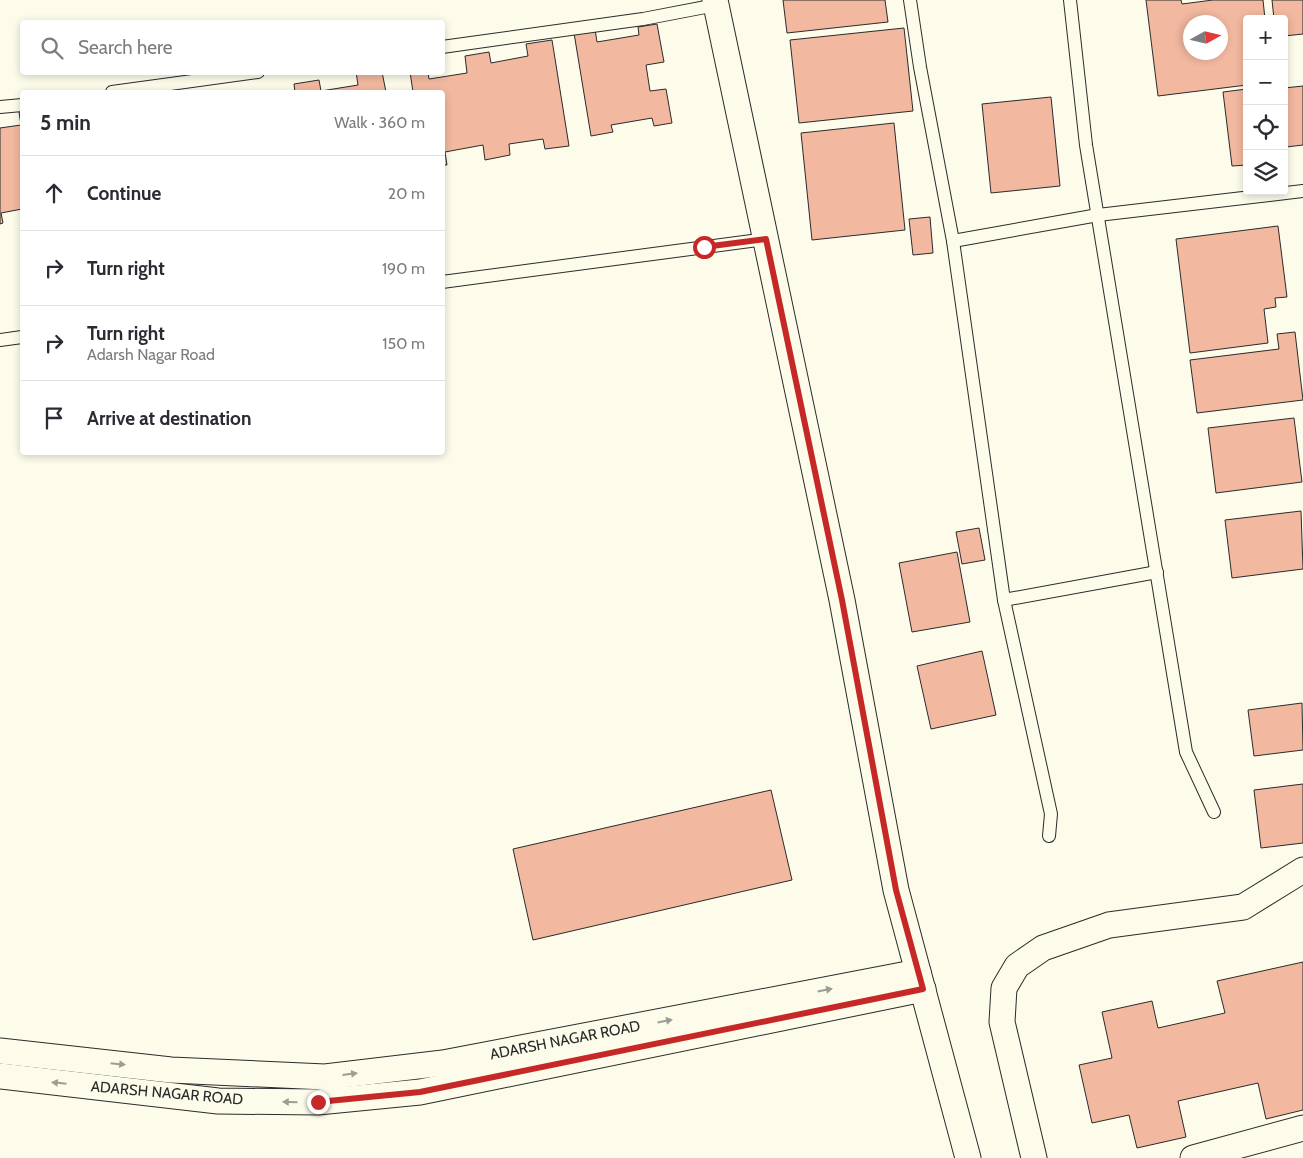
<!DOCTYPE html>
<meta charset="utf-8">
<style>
body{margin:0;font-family:Cabin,sans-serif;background:#f7f7f7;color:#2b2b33}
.controls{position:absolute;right:15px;top:15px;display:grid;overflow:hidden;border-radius:5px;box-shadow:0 2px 8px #0003}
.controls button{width:45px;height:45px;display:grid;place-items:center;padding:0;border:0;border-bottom:1px solid #e1e1e2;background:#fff;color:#2b2b33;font:25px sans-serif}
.compass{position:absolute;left:1183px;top:15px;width:45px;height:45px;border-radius:50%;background:#fff;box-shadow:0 2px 8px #0003;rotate:82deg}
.stop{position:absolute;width:15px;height:15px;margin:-11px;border:4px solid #c62828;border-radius:50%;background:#fff}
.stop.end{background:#c62828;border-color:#fff;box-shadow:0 1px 5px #0008}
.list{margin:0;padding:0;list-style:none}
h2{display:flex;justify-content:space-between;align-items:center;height:65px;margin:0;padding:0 20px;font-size:21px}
h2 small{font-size:16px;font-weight:400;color:#7c7c81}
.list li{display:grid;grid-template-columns:32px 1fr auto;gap:15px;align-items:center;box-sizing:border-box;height:75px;padding:0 20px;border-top:1px solid #e1e1e2}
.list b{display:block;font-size:19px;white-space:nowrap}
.list p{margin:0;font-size:16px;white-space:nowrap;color:#7c7c81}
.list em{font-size:16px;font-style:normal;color:#7c7c81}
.icon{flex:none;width:28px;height:28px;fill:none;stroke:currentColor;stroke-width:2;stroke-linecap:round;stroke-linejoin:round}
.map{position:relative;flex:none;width:1303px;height:1158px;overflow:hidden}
.search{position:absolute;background:#fff;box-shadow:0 2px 8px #0003;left:20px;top:20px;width:425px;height:55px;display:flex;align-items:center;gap:12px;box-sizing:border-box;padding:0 18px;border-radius:5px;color:#7c7c81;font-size:19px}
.panel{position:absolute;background:#fff;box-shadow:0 2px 8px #0003;left:20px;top:90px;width:425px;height:365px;border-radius:5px}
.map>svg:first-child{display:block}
.building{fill:#f2b8a0;stroke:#2b2b2b;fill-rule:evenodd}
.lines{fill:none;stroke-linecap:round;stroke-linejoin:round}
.lane-casing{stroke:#2b2b2b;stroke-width:14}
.street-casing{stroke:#2b2b2b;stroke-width:27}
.lane{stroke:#fdfbea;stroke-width:12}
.street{stroke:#fdfbea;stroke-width:25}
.oneway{fill:#9e9d94}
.route{stroke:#c62828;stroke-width:6}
.labels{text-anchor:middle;stroke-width:4;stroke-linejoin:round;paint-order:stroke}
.street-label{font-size:15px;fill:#2b2b2b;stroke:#fdfbea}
</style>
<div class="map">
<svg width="1303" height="1158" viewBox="0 0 1303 1158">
<rect width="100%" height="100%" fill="#fdfbea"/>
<!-- building -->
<g class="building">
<path d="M 783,0 L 885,0 L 888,22 L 787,33 Z"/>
<path d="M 1146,0 L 1181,0 L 1182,4 L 1213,0 L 1263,0 L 1265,19 L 1247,19 L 1247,85 L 1158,96 ZM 1190,22 L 1220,22 L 1220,52 L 1190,52 Z"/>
<path d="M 1272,0 L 1303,0 L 1303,34 L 1284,36 L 1284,19 L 1274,19 Z"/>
<path d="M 657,24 L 664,62 L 646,65 L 650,91 L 666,89 L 672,123 L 654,126 L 652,118 L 611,125 L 613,132 L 591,136 L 574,33 L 595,29 L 597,42 L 639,35 L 638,27 Z"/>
<path d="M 904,28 L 913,111 L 799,123 L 790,40 Z"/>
<path d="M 552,40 L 569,146 L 545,149 L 543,139 L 509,144 L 510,155 L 485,160 L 483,145 L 445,152 L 447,165 L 442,165 L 442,92 L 413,92 L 410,72 L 428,72 L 429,79 L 467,73 L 465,56 L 489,52 L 491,63 L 528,56 L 526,44 Z"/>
<path d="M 356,72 L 382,72 L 386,92 L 295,92 L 294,84 L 319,80 L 321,91 L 358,85 Z"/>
<path d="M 1303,86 L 1303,145 L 1286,147 L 1284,133 L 1284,88 Z"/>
<path d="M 1247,89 L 1247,165 L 1232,166 L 1223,92 Z"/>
<path d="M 1051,97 L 1060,186 L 991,193 L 982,104 Z"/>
<path d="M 19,112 L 22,112 L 22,209 L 1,213 L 3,223 L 0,224 L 0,128 L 21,125 Z"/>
<path d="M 894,123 L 905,230 L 812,240 L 801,133 Z"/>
<path d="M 930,217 L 933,253 L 913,255 L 909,219 Z"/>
<path d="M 1278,226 L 1287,297 L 1275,298 L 1276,307 L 1264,309 L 1268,343 L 1190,353 L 1176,239 Z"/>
<path d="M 1295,332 L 1303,400 L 1197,413 L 1190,360 L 1279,349 L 1277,334 Z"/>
<path d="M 1294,418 L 1302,482 L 1216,493 L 1208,428 Z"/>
<path d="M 1301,511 L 1303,569 L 1232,578 L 1225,520 Z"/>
<path d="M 979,528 L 985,560 L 962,564 L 956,532 Z"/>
<path d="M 957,552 L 970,622 L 912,632 L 899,563 Z"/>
<path d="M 982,651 L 996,715 L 931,729 L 917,666 Z"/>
<path d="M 1302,703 L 1303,750 L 1254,756 L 1248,710 Z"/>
<path d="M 1303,784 L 1303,843 L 1261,848 L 1254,790 Z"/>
<path d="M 771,790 L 792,880 L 533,940 L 513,849 Z"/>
<path d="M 1303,962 L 1303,1110 L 1266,1119 L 1258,1083 L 1178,1101 L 1186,1137 L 1137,1148 L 1129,1115 L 1092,1123 L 1079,1065 L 1112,1058 L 1102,1012 L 1152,1001 L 1158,1028 L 1225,1013 L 1217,981 Z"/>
</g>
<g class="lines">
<defs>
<g id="lane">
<path d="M 910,0 L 920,67 L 953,241 L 1004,600 L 1157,572"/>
<path d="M 1070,0 L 1086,145 L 1186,752 L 1214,812"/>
<path d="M 442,47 L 643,19 L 716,5"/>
<path d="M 112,92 L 258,72"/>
<path d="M 0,107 L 22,105"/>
<path d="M 953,241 L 1098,215 L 1303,191"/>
<path d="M 442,282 L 766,239"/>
<path d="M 0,340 L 22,337"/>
<path d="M 1004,600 L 1051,814 L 1049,836"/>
</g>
<g id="street">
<path d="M 715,0 L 842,600 L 896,890 L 968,1158"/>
<path d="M 0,1051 L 171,1070 L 325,1077 L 443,1063 L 918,972"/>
<path d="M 0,1076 L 218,1101 L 318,1102 L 420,1092 L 923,989"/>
<path d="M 1034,1158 L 1002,1022 L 1004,988 L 1017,966 L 1043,948 L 1109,925 L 1243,907 L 1303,870"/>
<path d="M 1193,1158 L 1303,1128"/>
</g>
</defs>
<!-- lane casing -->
<use href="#lane" class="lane-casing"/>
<!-- street casing -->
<use href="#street" class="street-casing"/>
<!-- lane -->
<use href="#lane" class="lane"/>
<!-- street -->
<use href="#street" class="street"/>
</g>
<!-- one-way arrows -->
<defs><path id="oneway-solid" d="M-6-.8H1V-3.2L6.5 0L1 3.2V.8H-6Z" transform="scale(1.25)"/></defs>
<g class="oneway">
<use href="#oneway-solid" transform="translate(825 990) rotate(-11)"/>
<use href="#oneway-solid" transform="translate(665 1021) rotate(-11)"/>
<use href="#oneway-solid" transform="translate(118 1064) rotate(6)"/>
<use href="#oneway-solid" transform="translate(350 1074) rotate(-7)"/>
<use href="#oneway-solid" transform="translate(59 1083) rotate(-174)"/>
<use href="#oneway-solid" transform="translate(290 1102) rotate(-179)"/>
</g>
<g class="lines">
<!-- route -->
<path class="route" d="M 318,1102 L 420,1092 L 923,989 L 896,890 L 842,600 L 766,239 L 704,247"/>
</g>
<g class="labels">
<!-- street labels -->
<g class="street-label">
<text transform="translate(565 1040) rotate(-11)" y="5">ADARSH NAGAR ROAD</text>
<text transform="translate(167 1093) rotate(5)" y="5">ADARSH NAGAR ROAD</text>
</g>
</g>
</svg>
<div class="controls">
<button>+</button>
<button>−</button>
<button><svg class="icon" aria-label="locate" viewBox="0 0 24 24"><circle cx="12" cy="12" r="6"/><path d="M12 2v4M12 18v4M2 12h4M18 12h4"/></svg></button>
<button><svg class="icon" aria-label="layers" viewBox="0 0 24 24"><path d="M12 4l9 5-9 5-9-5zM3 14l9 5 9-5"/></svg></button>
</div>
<svg class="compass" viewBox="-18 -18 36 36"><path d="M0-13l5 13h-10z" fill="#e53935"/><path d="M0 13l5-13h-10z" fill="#7c7c81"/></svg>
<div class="stop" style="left:704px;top:247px"></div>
<div class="stop end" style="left:318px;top:1102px"></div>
<div class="search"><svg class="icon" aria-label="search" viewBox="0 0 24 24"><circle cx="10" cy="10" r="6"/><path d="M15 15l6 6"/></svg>Search here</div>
<section class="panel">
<h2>5 min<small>Walk · 360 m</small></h2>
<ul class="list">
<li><svg class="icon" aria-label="ahead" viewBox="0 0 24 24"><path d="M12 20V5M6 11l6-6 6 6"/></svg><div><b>Continue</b></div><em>20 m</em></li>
<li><svg class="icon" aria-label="right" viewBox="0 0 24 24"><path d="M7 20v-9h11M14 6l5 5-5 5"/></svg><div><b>Turn right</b></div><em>190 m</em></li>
<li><svg class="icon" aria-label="right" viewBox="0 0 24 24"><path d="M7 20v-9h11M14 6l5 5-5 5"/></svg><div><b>Turn right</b><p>Adarsh Nagar Road</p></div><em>150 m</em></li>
<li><svg class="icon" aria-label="arrive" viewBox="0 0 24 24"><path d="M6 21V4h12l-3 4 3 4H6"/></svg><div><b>Arrive at destination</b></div></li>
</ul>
</section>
</div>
